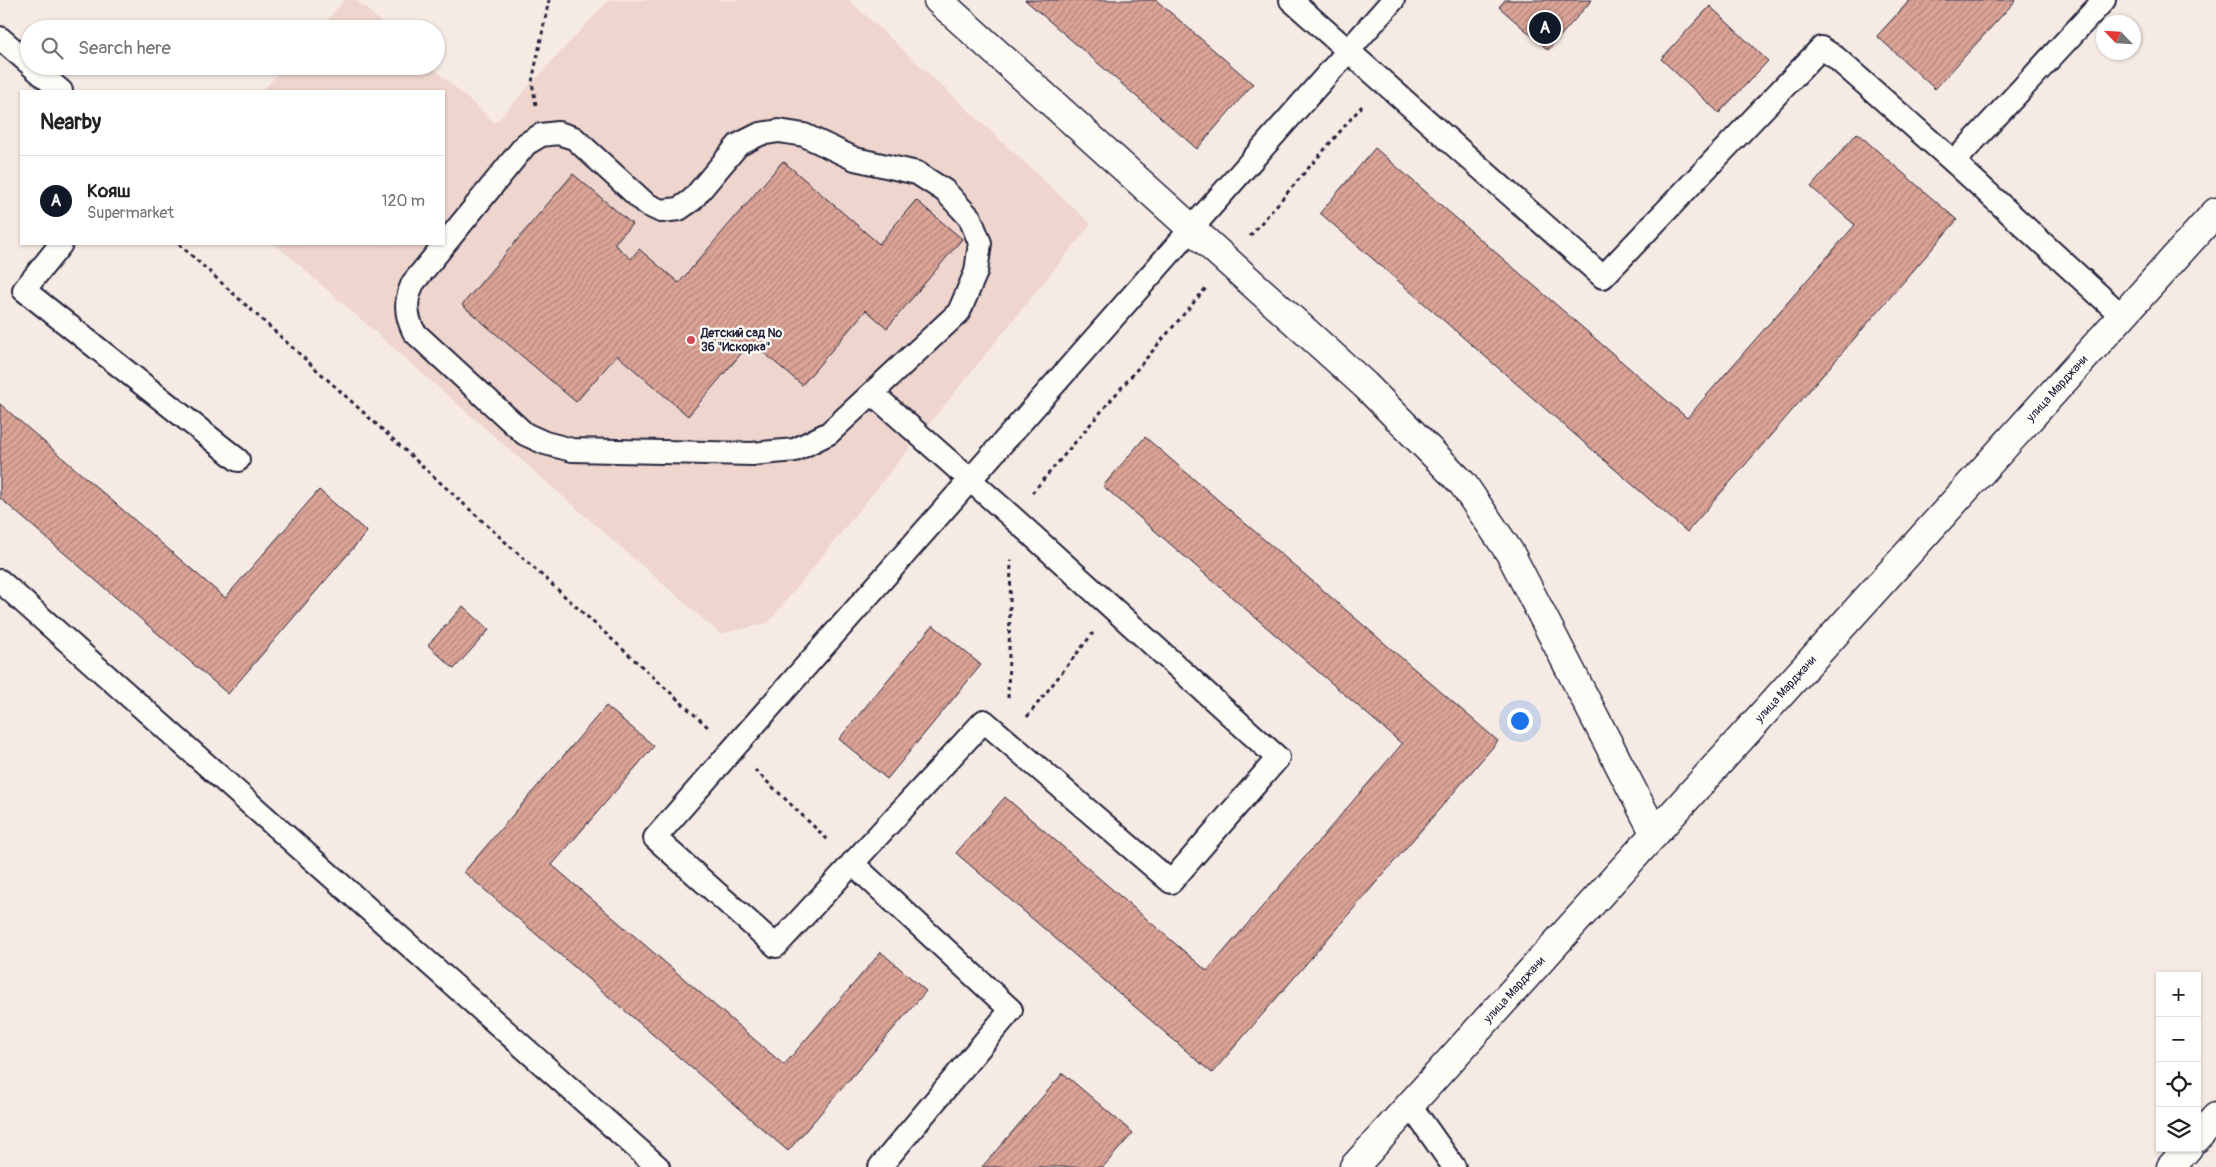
<!DOCTYPE html>
<meta charset="utf-8">
<style>
body{margin:0;font-family:Pangolin,sans-serif;background:#f6f6f6;color:#222}
.controls{position:absolute;right:15px;bottom:15px;display:grid;overflow:hidden;border-radius:0px;box-shadow:0 1px 4px #0004}
.controls button{width:45px;height:45px;display:grid;place-items:center;padding:0;border:0;border-bottom:1px solid #e0e0e0;background:#fff;color:#222;font:25px sans-serif}
.compass{position:absolute;left:2096px;top:15px;width:45px;height:45px;border-radius:50%;background:#fff;box-shadow:0 1px 4px #0004;rotate:295deg}
.you{position:absolute;left:1519px;top:720px;width:18px;height:18px;margin:-12px;border:4px solid #fff;border-radius:50%;background:#1a73e8;box-shadow:0 0 0 8px #1a73e833}
.badge{display:grid;place-items:center;width:32px;height:32px;border-radius:50%;background:#111827;color:#fff;font-size:16px;font-weight:700}
.pin{position:absolute;translate:-50% -50%;border:2px solid #fff;box-shadow:0 1px 5px #0006}
.list{margin:0;padding:0;list-style:none}
h2{display:flex;justify-content:space-between;align-items:center;height:65px;margin:0;padding:0 20px;font-size:21px}
h2 small{font-size:16px;font-weight:400;color:#767676}
.list li{display:grid;grid-template-columns:32px 1fr auto;gap:15px;align-items:center;box-sizing:border-box;height:90px;padding:0 20px;border-top:1px solid #e0e0e0}
.list b{display:block;font-size:19px;white-space:nowrap}
.list p{margin:0;font-size:16px;white-space:nowrap;color:#767676}
.list em{font-size:16px;font-style:normal;color:#767676}
.icon{flex:none;width:28px;height:28px;fill:none;stroke:currentColor;stroke-width:2;stroke-linecap:round;stroke-linejoin:round}
.map{position:relative;flex:none;width:2216px;height:1167px;overflow:hidden}
.search{position:absolute;background:#fff;box-shadow:0 1px 4px #0004;left:20px;top:20px;width:425px;height:55px;display:flex;align-items:center;gap:12px;box-sizing:border-box;padding:0 18px;border-radius:28px;color:#767676;font-size:19px}
.panel{position:absolute;background:#fff;box-shadow:0 1px 4px #0004;left:20px;top:90px;width:425px;height:155px;border-radius:0px}
.map>svg:first-child{display:block}
.built{fill:#eed5cd}
.building{fill:url(#building-hatch);stroke:#22223b}
.lines{fill:none;stroke-linecap:round;stroke-linejoin:round}
.service-casing{stroke:#22223b;stroke-width:26}
.minor-casing{stroke:#22223b;stroke-width:31}
.tertiary-casing{stroke:#22223b;stroke-width:31}
.path{stroke:#22223b;stroke-width:3;stroke-dasharray:4 4;stroke-linecap:butt}
.service{stroke:#fdfcf7;stroke-width:22}
.minor{stroke:#fdfcf7;stroke-width:28}
.tertiary{stroke:#fdfcf7;stroke-width:28}
.poi-dot{fill:#d1495b;stroke:#fdfcf7;stroke-width:2}
.labels{text-anchor:middle;stroke-width:4.5;stroke-linejoin:round;paint-order:stroke}
.poi-label{font-size:12px;font-weight:bold;fill:#22223b;stroke:#fdfcf7;text-anchor:start}
.street-label{font-size:12px;fill:#22223b;stroke:#fdfcf7}
</style>
<div class="map">
<svg width="2216" height="1167" viewBox="0 0 2216 1167">
<defs>
<pattern id="building-hatch" width="6" height="6" patternUnits="userSpaceOnUse" patternTransform="scale(1.25)"><rect width="6" height="6" fill="#dca497"/><path d="M-1 1l2-2M0 6l6-6M5 7l2-2" fill="none" stroke="#b2857c"/></pattern>
</defs>
<rect width="100%" height="100%" fill="#f6eae4"/>
<filter id="ink" filterUnits="userSpaceOnUse"><feTurbulence type="fractalNoise" baseFrequency=".02" numOctaves="2"/><feDisplacementMap in="SourceGraphic" scale="10" xChannelSelector="R" yChannelSelector="G"/><feConvolveMatrix kernelMatrix="1 2 1 2 8 2 1 2 1" color-interpolation-filters="sRGB"/></filter>
<g filter="url(#ink)">
<!-- built -->
<g class="built">
<path d="M 345,0 L 356,0 L 389,29 L 319,29 Z"/>
<path d="M 609,0 L 849,0 L 1091,224 L 768,623 L 720,634 L 275,244 L 444,244 L 444,91 L 262,91 L 285,66 L 431,66 L 495,123 Z"/>
</g>
<!-- building -->
<g class="building">
<path d="M 1025,0 L 1156,0 L 1253,84 L 1197,149 Z"/>
<path d="M 1505,0 L 1592,0 L 1548,50 L 1499,7 Z"/>
<path d="M 1910,0 L 2016,0 L 1935,89 L 1877,36 Z"/>
<path d="M 1710,6 L 1768,61 L 1719,113 L 1661,59 Z"/>
<path d="M 1857,133 L 1957,220 L 1687,532 L 1320,213 L 1375,148 L 1687,418 L 1855,225 L 1811,187 Z"/>
<path d="M 783,161 L 879,244 L 916,200 L 962,239 L 887,328 L 866,310 L 802,385 L 751,342 L 688,416 L 617,355 L 576,402 L 462,305 L 573,174 L 632,224 L 614,244 L 631,259 L 639,249 L 679,283 Z"/>
<path d="M 0,404 L 225,598 L 319,490 L 367,532 L 228,694 L 0,498 Z"/>
<path d="M 1145,437 L 1498,741 L 1212,1073 L 956,853 L 1005,797 L 1207,971 L 1402,744 L 1103,486 Z"/>
<path d="M 463,606 L 489,630 L 454,669 L 428,645 Z"/>
<path d="M 933,625 L 981,665 L 887,779 L 839,739 Z"/>
<path d="M 606,706 L 654,746 L 552,865 L 784,1065 L 881,952 L 926,991 L 788,1151 L 464,872 Z"/>
<path d="M 1063,1073 L 1133,1133 L 1103,1167 L 982,1167 Z"/>
</g>
<g class="lines">
<defs>
<g id="service">
<path d="M 1291,0 L 1603,277 L 1821,48 L 1835,57 L 1954,162 L 2122,316"/>
<path d="M 0,38 L 29,63"/>
<path d="M 32,66 L 61,91"/>
<path d="M 1954,162 L 2104,0"/>
<path d="M 61,244 L 24,290 L 238,460"/>
<path d="M 872,393 L 959,312 L 976,272 L 980,243 L 970,218 L 945,191 L 917,173 L 855,159 L 804,135 L 779,131 L 760,134 L 738,145 L 692,200 L 679,209 L 661,211 L 646,204 L 574,138 L 558,133 L 541,135 L 526,144 L 413,283 C 405,300 405,314 414,332 L 525,434 L 545,443 L 572,450 L 752,454 L 795,450 L 829,433 L 872,393 L 1012,517 L 1278,758 L 1171,882 L 984,721 L 776,946 L 655,838 C 900,558 1146,279 1393,0"/>
<path d="M 0,581 L 658,1167"/>
<path d="M 852,863 L 1011,1010 L 880,1167"/>
<path d="M 1410,1105 L 1454,1167"/>
</g>
<g id="minor">
<path d="M 938,0 L 1365,385 L 1463,484 L 1510,553 L 1655,834"/>
<path d="M 2197,1138 L 2216,1117"/>
<path d="M 2171,1167 L 2188,1148"/>
</g>
<g id="tertiary">
<path id="s1" d="M 1354,1167 L 2216,212"/>
</g>
</defs>
<!-- service casing -->
<use href="#service" class="service-casing"/>
<!-- minor casing -->
<use href="#minor" class="minor-casing"/>
<!-- tertiary casing -->
<use href="#tertiary" class="tertiary-casing"/>
<!-- path -->
<g class="path">
<path d="M 536,105 L 532,82 L 549,0"/>
<path d="M 1250,236 L 1362,106"/>
<path d="M 179,244 L 708,727"/>
<path d="M 1032,493 L 1206,288"/>
<path d="M 1008,698 L 1011,560"/>
<path d="M 1027,717 L 1093,633"/>
<path d="M 755,770 L 830,842"/>
</g>
<!-- service -->
<use href="#service" class="service"/>
<!-- minor -->
<use href="#minor" class="minor"/>
<!-- tertiary -->
<use href="#tertiary" class="tertiary"/>
</g>
</g>
<!-- markers -->
<circle class="poi-dot" cx="691" cy="340" r="5"/>
<g class="labels">
<!-- poi labels -->
<g class="poi-label">
<text x="701" y="337">Детский сад №<tspan x="701" dy="14">36 "Искорка"</tspan></text>
</g>
<!-- street labels -->
<g class="street-label">
<text dy="4" stroke="none"><textPath href="#s1" startOffset="1049">улица Марджани</textPath></text>
<text dy="4" stroke="none"><textPath href="#s1" startOffset="644">улица Марджани</textPath></text>
<text dy="4" stroke="none"><textPath href="#s1" startOffset="239">улица Марджани</textPath></text>
</g>
</g>
</svg>
<div class="controls">
<button>+</button>
<button>−</button>
<button><svg class="icon" aria-label="locate" viewBox="0 0 24 24"><circle cx="12" cy="12" r="6"/><path d="M12 2v4M12 18v4M2 12h4M18 12h4"/></svg></button>
<button><svg class="icon" aria-label="layers" viewBox="0 0 24 24"><path d="M12 4l9 5-9 5-9-5zM3 14l9 5 9-5"/></svg></button>
</div>
<svg class="compass" viewBox="-18 -18 36 36"><path d="M0-13l5 13h-10z" fill="#e53935"/><path d="M0 13l5-13h-10z" fill="#767676"/></svg>
<div class="you"></div>
<div class="pin badge" style="left:1545px;top:28px">A</div>
<div class="search"><svg class="icon" aria-label="search" viewBox="0 0 24 24"><circle cx="10" cy="10" r="6"/><path d="M15 15l6 6"/></svg>Search here</div>
<section class="panel">
<h2>Nearby<small></small></h2>
<ul class="list">
<li><span class="badge">A</span><div><b>Кояш</b><p>Supermarket</p></div><em>120 m</em></li>
</ul>
</section>
</div>
